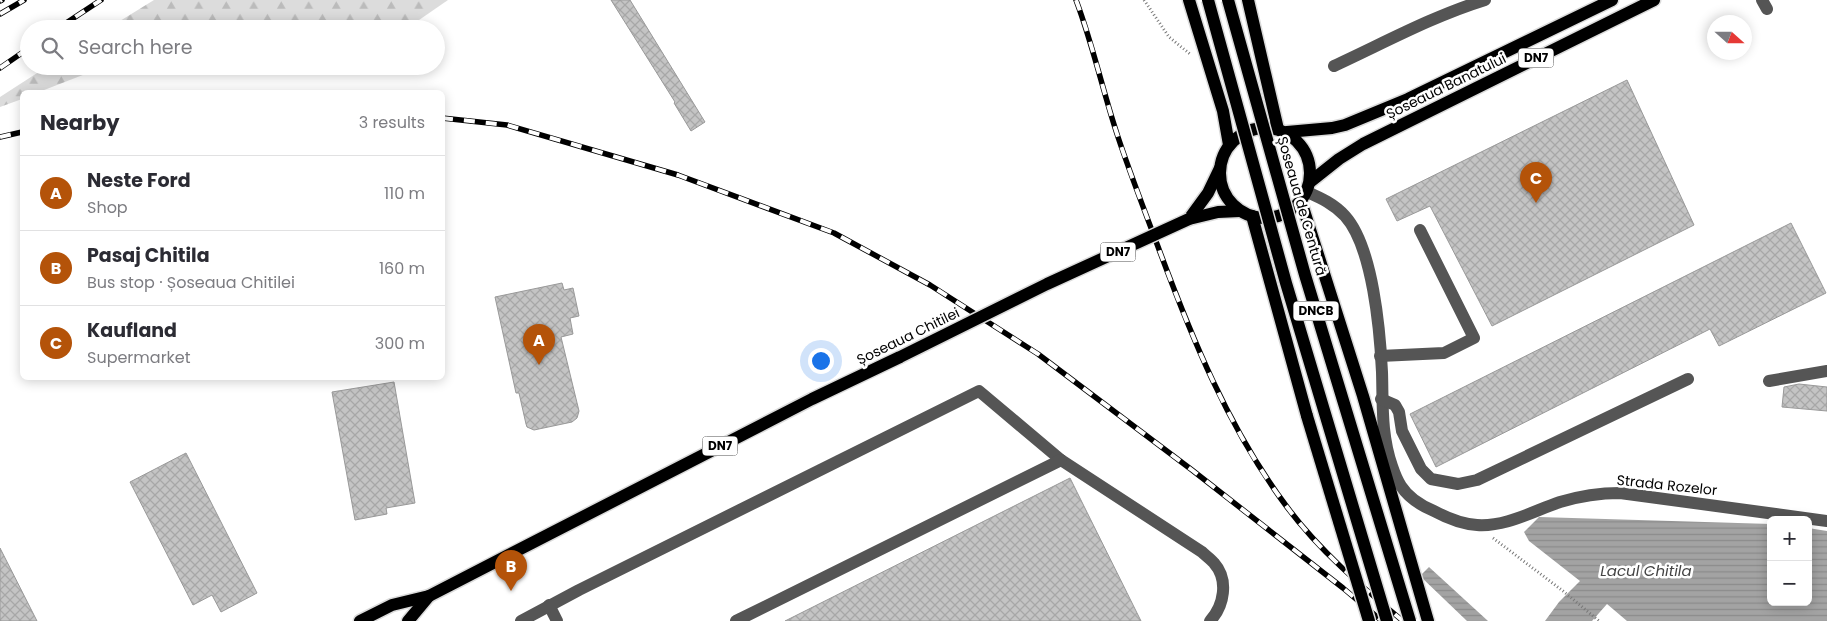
<!DOCTYPE html>
<meta charset="utf-8">
<style>
body{margin:0;font-family:Poppins,sans-serif;background:#f2f2f3;color:#2b2b33}
.controls{position:absolute;right:15px;bottom:15px;display:grid;overflow:hidden;border-radius:8px;box-shadow:0 2px 12px #0003}
.controls button{width:45px;height:45px;display:grid;place-items:center;padding:0;border:0;border-bottom:1px solid #e1e1e2;background:#fff;color:#2b2b33;font:25px sans-serif}
.compass{position:absolute;left:1707px;top:15px;width:45px;height:45px;border-radius:50%;background:#fff;box-shadow:0 2px 12px #0003;rotate:111deg}
.you{position:absolute;left:820px;top:360px;width:18px;height:18px;margin:-12px;border:4px solid #fff;border-radius:50%;background:#1a73e8;box-shadow:0 0 0 8px #1a73e833}
.badge{display:grid;place-items:center;width:32px;height:32px;border-radius:50%;background:#b45309;color:#fff;font-size:16px;font-weight:700}
.pin{position:absolute;translate:-50% -41px;filter:drop-shadow(0 1px 2px #0008)}
.pin::after{content:'';position:absolute;top:26px;width:18px;height:15px;background:inherit;clip-path:polygon(0 0,100% 0,50% 100%)}
.list{margin:0;padding:0;list-style:none}
h2{display:flex;justify-content:space-between;align-items:center;height:65px;margin:0;padding:0 20px;font-size:21px}
h2 small{font-size:16px;font-weight:400;color:#7c7c81}
.list li{display:grid;grid-template-columns:32px 1fr auto;gap:15px;align-items:center;box-sizing:border-box;height:75px;padding:0 20px;border-top:1px solid #e1e1e2}
.list b{display:block;font-size:19px;white-space:nowrap}
.list p{margin:0;font-size:16px;white-space:nowrap;color:#7c7c81}
.list em{font-size:16px;font-style:normal;color:#7c7c81}
.icon{flex:none;width:28px;height:28px;fill:none;stroke:currentColor;stroke-width:2;stroke-linecap:round;stroke-linejoin:round}
.map{position:relative;flex:none;width:1827px;height:621px;overflow:hidden}
.search{position:absolute;background:#fff;box-shadow:0 2px 12px #0003;left:20px;top:20px;width:425px;height:55px;display:flex;align-items:center;gap:12px;box-sizing:border-box;padding:0 18px;border-radius:28px;color:#7c7c81;font-size:19px}
.panel{position:absolute;background:#fff;box-shadow:0 2px 12px #0003;left:20px;top:90px;width:425px;height:290px;border-radius:8px}
.map>svg:first-child{display:block}
.forest{fill:url(#forest-firs)}
.water{fill:url(#water-rules)}
.building{fill:url(#building-cross-hatch);stroke:#999}
.lines{fill:none;stroke-linecap:round;stroke-linejoin:round}
.major-casing{stroke:#dbdbdb;stroke-width:15}
.path{stroke:#777;stroke-width:3;stroke-dasharray:1 2.5;stroke-linecap:butt}
.minor{stroke:#555;stroke-width:12}
.major{stroke:#000;stroke-width:12}
.rail-casing{stroke:#000;stroke-width:5.5}
.rail{stroke:#fff;stroke-width:4;stroke-dasharray:11;stroke-linecap:butt}
.major-bridge-casing{stroke:#dbdbdb;stroke-width:15;stroke-linecap:butt}
.major-bridge{stroke:#000;stroke-width:12}
.labels{text-anchor:middle;stroke-width:5;stroke-linejoin:round;paint-order:stroke}
.shield{fill:#fff;stroke:#4c4c4c;stroke-width:1}
.shield-label{font-size:12px;font-weight:bold;fill:#000}
.street-label{font-size:14px;fill:#000;stroke:#fff}
.water-label{font-size:15px;font-style:italic;fill:#444;stroke:#fff}
</style>
<div class="map">
<svg width="1827" height="621" viewBox="0 0 1827 621">
<defs>
<pattern id="forest-firs" width="22" height="20" patternUnits="userSpaceOnUse" patternTransform="scale(1.25)"><rect width="22" height="20" fill="#dcdcdc"/><path d="M5 1l3.5 6h-7zM16 11l3.5 6h-7z" fill="#bbb"/></pattern>
<pattern id="water-rules" width="6" height="5" patternUnits="userSpaceOnUse" patternTransform="scale(1.25)"><rect width="6" height="5" fill="#a3a3a3"/><path d="M0 2.5h6" fill="none" stroke="#8b8b8b"/></pattern>
<pattern id="building-cross-hatch" width="8" height="8" patternUnits="userSpaceOnUse" patternTransform="scale(1.25)"><rect width="8" height="8" fill="#c4c4c4"/><path d="M0 0l8 8M0 8l8-8" fill="none" stroke="#a7a7a7"/></pattern>
</defs>
<rect width="100%" height="100%" fill="#fff"/>
<!-- forest -->
<g class="forest">
<path d="M 154,0 L 448,0 L 406,29 L 107,29 Z"/>
<path d="M 48,66 L 106,66 L 39,92 L 22,92 L 22,99 L 0,107 L 0,97 Z"/>
</g>
<!-- water -->
<g class="water">
<path d="M 1539,517 L 1771,524 L 1771,602 L 1808,602 L 1808,528 L 1827,531 L 1827,621 L 1627,621 L 1607,604 L 1592,621 L 1545,621 L 1559,602 L 1580,581 L 1529,541 L 1524,532 Z"/>
<path d="M 1429,567 L 1488,621 L 1467,621 L 1420,576 Z"/>
</g>
<!-- building -->
<g class="building">
<path d="M 611,0 L 630,0 L 705,122 L 691,131 L 674,103 L 675,102 Z"/>
<path d="M 1627,80 L 1694,225 L 1492,326 L 1430,206 L 1397,221 L 1386,199 Z"/>
<path d="M 1791,223 L 1826,293 L 1719,346 L 1710,329 L 1436,467 L 1410,414 Z"/>
<path d="M 562,283 L 564,290 L 573,288 L 579,316 L 570,318 L 573,334 L 561,337 L 579,411 L 577,418 L 572,422 L 534,430 L 527,427 L 526,424 L 519,393 L 516,393 L 495,297 Z"/>
<path d="M 394,382 L 415,503 L 386,508 L 387,514 L 355,520 L 332,392 Z"/>
<path d="M 1799,384 L 1827,387 L 1827,411 L 1782,407 L 1784,387 Z"/>
<path d="M 186,453 L 257,593 L 221,612 L 212,595 L 193,605 L 130,482 Z"/>
<path d="M 1070,478 L 1141,621 L 785,621 Z"/>
<path d="M 0,548 L 37,621 L 0,621 Z"/>
</g>
<g class="lines">
<defs>
<g id="major">
<path d="M 1189,0 L 1223,111 L 1229,145"/>
<path d="M 1248,0 L 1278,129"/>
<circle cx="1265" cy="173" r="45"/>
<path d="M 1287,132 L 1332,128 L 1345,125 L 1408,99 L 1612,0"/>
<path d="M 1310,182 L 1339,159 L 1363,144 L 1654,0"/>
<path d="M 1301,201 L 1363,396 L 1428,621"/>
<path d="M 1252,216 L 1307,416"/>
<path d="M 1189,219 L 1208,193 L 1220,168"/>
<path d="M 1189,219 L 1218,212 L 1240,211"/>
<path d="M 360,621 L 392,605 L 429,596 L 812,399 L 900,357"/>
<path d="M 408,621 L 429,596"/>
</g>
</defs>
<!-- major casing -->
<use href="#major" class="major-casing"/>
<!-- path -->
<g class="path">
<path d="M 1144,0 L 1169,37 L 1190,54"/>
<path d="M 1493,538 L 1563,591 L 1599,621"/>
</g>
<!-- minor -->
<g class="minor">
<path d="M 1762,0 L 1767,9"/>
<path d="M 1334,66 C 1384,43 1433,16 1485,0"/>
<path d="M 1307,192 C 1321,198 1334,204 1345,216 C 1373,247 1380,331 1382,372 C 1383,404 1381,435 1392,466 C 1394,472 1397,480 1401,486 C 1408,497 1422,506 1434,511 C 1447,518 1461,524 1477,525 C 1506,527 1533,511 1560,502 C 1580,496 1599,493 1620,493 L 1827,521"/>
<path d="M 1380,356 L 1444,353 L 1474,338 L 1420,230"/>
<path d="M 1769,381 L 1827,371"/>
<path d="M 1381,399 L 1395,405 L 1399,412 L 1402,431 L 1421,469 L 1431,479 L 1458,484 L 1477,480 L 1688,379"/>
<path d="M 549,605 L 557,621"/>
<path d="M 521,621 L 579,590 L 979,391 L 1061,460 L 1202,552 C 1206,556 1211,559 1214,563 C 1229,580 1224,606 1210,621"/>
<path d="M 736,621 L 1061,460"/>
</g>
<!-- major -->
<use href="#major" class="major"/>
<defs>
<g id="rail">
<path d="M 1076,0 C 1093,45 1103,92 1118,137 C 1130,173 1144,209 1157,244 C 1191,336 1228,428 1287,507 C 1319,550 1362,587 1403,621"/>
<path d="M 0,1 L 2,0"/>
<path d="M 0,14 L 24,0"/>
<path d="M 57,29 L 101,0"/>
<path d="M 0,68 L 29,48"/>
<path d="M 442,118 L 507,125 L 678,175 L 834,233 L 930,285 L 1038,354 L 1192,470 L 1343,588 L 1382,621"/>
<path d="M 0,137 L 22,132"/>
</g>
</defs>
<!-- rail casing -->
<use href="#rail" class="rail-casing"/>
<!-- rail -->
<use href="#rail" class="rail"/>
<defs>
<g id="major-bridge">
<path d="M 1208,0 L 1286,283 L 1387,621"/>
<path d="M 1228,0 L 1305,275 L 1410,621"/>
<path d="M 900,357 L 1047,284 L 1189,219"/>
<path d="M 1307,416 L 1369,621"/>
</g>
</defs>
<!-- major-bridge casing -->
<use href="#major-bridge" class="major-bridge-casing"/>
<!-- major-bridge -->
<use href="#major-bridge" class="major-bridge"/>
</g>
<g class="labels">
<!-- shield labels -->
<g class="shield">
<rect x="1518.5" y="48.5" width="35" height="19" rx="4"/>
<rect x="1100.5" y="242.5" width="35" height="19" rx="4"/>
<rect x="1293.5" y="301.5" width="45" height="19" rx="4"/>
<rect x="702.5" y="436.5" width="35" height="19" rx="4"/>
</g>
<g class="shield-label">
<text x="1536" y="62">DN7</text>
<text x="1118" y="256">DN7</text>
<text x="1316" y="315">DNCB</text>
<text x="720" y="450">DN7</text>
</g>
<!-- street labels -->
<g class="street-label">
<text transform="translate(1446 86) rotate(-26)" y="5">Șoseaua Banatului</text>
<text transform="translate(1302 206) rotate(74)" y="5">Șoseaua de Centură</text>
<text transform="translate(908 336) rotate(-26)" y="5">Șoseaua Chitilei</text>
<text transform="translate(1667 485) rotate(6)" y="5">Strada Rozelor</text>
</g>
<!-- water labels -->
<g class="water-label">
<text x="1646" y="576">Lacul Chitila</text>
</g>
</g>
</svg>
<div class="controls">
<button>+</button>
<button>−</button>
</div>
<svg class="compass" viewBox="-18 -18 36 36"><path d="M0-13l5 13h-10z" fill="#e53935"/><path d="M0 13l5-13h-10z" fill="#7c7c81"/></svg>
<div class="you"></div>
<div class="pin badge" style="left:539px;top:365px">A</div>
<div class="pin badge" style="left:511px;top:591px">B</div>
<div class="pin badge" style="left:1536px;top:203px">C</div>
<div class="search"><svg class="icon" aria-label="search" viewBox="0 0 24 24"><circle cx="10" cy="10" r="6"/><path d="M15 15l6 6"/></svg>Search here</div>
<section class="panel">
<h2>Nearby<small>3 results</small></h2>
<ul class="list">
<li><span class="badge">A</span><div><b>Neste Ford</b><p>Shop</p></div><em>110 m</em></li>
<li><span class="badge">B</span><div><b>Pasaj Chitila</b><p>Bus stop · Șoseaua Chitilei</p></div><em>160 m</em></li>
<li><span class="badge">C</span><div><b>Kaufland</b><p>Supermarket</p></div><em>300 m</em></li>
</ul>
</section>
</div>
